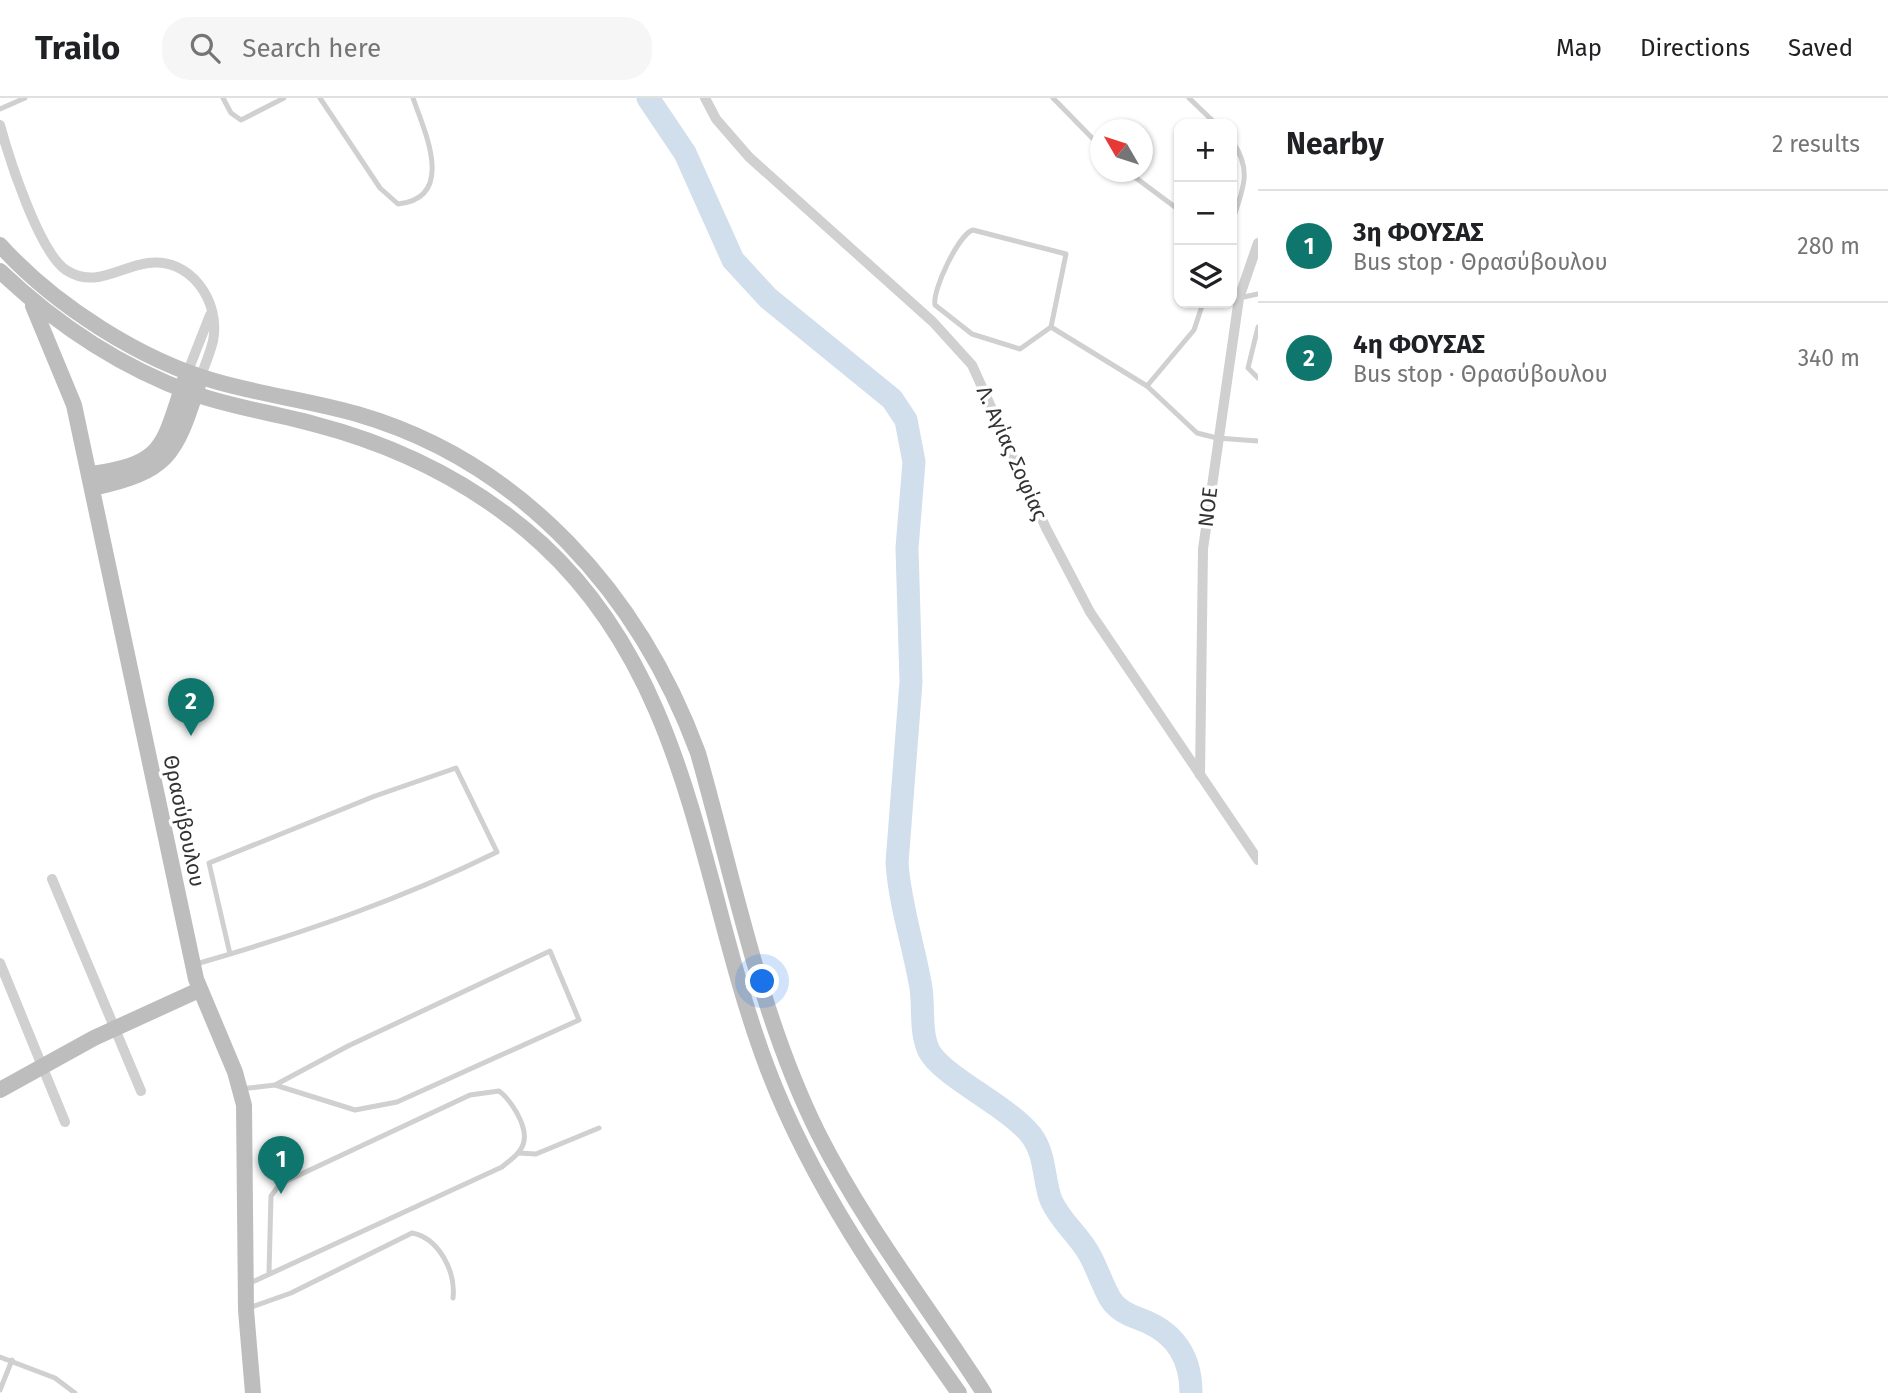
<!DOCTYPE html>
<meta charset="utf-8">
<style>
body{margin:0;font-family:"Fira Sans",sans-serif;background:#f6f6f6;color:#202124}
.controls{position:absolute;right:21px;top:21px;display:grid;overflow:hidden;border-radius:14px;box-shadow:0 2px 5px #0004}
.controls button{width:63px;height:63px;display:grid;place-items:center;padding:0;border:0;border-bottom:2px solid #e0e0e0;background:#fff;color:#202124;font:35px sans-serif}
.compass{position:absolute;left:1090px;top:21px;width:63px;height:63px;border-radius:50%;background:#fff;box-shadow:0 2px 5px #0004;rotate:309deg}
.you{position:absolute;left:763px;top:884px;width:24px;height:24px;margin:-18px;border:5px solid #fff;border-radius:50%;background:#1a73e8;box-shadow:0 0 0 10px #1a73e833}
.badge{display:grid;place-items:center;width:46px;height:46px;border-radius:50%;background:#0f766e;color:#fff;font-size:23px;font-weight:700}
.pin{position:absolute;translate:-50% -58px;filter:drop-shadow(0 2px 4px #0008)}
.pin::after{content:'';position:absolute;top:37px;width:24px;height:21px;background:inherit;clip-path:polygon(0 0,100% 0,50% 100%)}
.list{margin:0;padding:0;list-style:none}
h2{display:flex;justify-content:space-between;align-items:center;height:91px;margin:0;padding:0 28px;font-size:30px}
h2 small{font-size:23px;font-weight:400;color:#757577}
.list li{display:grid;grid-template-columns:46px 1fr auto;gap:21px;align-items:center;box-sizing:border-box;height:112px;padding:0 28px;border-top:2px solid #e0e0e0}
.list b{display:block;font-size:26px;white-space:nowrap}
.list p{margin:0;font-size:23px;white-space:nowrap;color:#757577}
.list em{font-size:23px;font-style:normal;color:#757577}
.icon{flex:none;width:38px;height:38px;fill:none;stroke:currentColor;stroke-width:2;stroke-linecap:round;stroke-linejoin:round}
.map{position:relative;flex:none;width:1258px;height:1295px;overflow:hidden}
header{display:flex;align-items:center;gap:42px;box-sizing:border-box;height:98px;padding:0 35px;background:#fff;border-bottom:2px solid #e0e0e0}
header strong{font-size:33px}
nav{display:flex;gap:38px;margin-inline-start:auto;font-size:24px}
.search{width:490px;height:63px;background:#f6f6f6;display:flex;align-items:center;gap:18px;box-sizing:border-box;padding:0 24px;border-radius:28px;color:#757577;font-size:26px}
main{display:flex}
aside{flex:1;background:#fff}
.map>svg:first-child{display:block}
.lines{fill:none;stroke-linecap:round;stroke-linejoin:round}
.river{stroke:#d1deeb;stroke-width:23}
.lane{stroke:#d0d0d0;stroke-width:5}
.street{stroke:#d0d0d0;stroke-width:10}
.secondary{stroke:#bdbdbd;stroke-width:16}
.labels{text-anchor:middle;stroke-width:7;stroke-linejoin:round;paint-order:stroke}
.street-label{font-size:21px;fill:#333;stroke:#fff}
</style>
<header>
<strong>Trailo</strong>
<div class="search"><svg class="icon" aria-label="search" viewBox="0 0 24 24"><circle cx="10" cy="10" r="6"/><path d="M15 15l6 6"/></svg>Search here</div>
<nav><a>Map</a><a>Directions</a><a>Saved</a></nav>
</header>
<main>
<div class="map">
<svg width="1258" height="1295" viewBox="0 0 1258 1295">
<rect width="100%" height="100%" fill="#fff"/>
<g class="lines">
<!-- river -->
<path class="river" d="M 648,0 L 685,55 L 733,162 L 768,200 L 892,301 L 906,322 L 914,364 L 907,450 L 911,584 L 897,765 C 900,808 914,848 921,890 C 924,911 920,934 929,953 C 943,979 1007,1007 1031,1037 C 1046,1056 1043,1081 1051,1102 C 1060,1123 1077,1135 1088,1154 C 1097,1169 1102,1187 1111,1202 C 1120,1215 1133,1218 1147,1224 C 1177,1237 1191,1262 1191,1295"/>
<!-- lane -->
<g class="lane">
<path d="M 223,0 L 231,15 L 241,22 L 284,0"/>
<path d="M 320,0 L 380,90 L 398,106 C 457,100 424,32 413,0"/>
<path d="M 1053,0 L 1100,48"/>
<path d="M 1189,0 L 1216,26"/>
<path d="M 0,11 L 25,0"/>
<path d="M 1232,43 C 1253,72 1243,91 1232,124"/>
<path d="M 1128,74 L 1179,112"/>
<path d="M 1239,200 L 1258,196"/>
<path d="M 1203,205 L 1194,232 L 1147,288 L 1197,335 L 1217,340 L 1258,343"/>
<path d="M 1051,229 L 1020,251 L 972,236 L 935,207 C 932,192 959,136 973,132 L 1066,156 L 1051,229 L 1147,288"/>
<path d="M 1258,229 L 1248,270 L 1258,280"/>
<path d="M 196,866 C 300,836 400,802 497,754 L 456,670 L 375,698 L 209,765 L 230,856"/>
<path d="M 240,991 L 275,987 L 355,1012 L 397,1004 L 579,922 L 550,853 L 348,948 L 275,987"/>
<path d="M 518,1055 L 536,1056 L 599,1030"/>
<path d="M 248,1186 L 502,1069 C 510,1062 522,1055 524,1043 C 527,1027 511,1002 499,993 L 470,997 L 280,1086 L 271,1098 L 269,1175"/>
<path d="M 249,1210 L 291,1195 L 412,1135 C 439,1140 456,1174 453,1200"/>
<path d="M 0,1259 L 55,1280 L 75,1295"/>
<path d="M 0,1292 L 12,1262"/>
</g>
<!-- street -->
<g class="street">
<path d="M 705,0 L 716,21 L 749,59 L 933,224 L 972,267 L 1046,430 L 1090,514 L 1258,762"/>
<path d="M 0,27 C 9,60 39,154 66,172 C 95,191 119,169 148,165 C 190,159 221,203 213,243 C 210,255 205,267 201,278"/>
<path d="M 188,273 L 210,217"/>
<path d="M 1200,677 L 1203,451 L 1239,200 L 1258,145"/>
<path d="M 52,781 L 141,993"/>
<path d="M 0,865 L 65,1024"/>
</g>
<!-- secondary -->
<g class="secondary">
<path d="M 0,147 C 53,206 141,263 218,284 C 264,297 312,303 357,316 C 523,364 640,498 698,655 C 734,781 759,916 818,1035 C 865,1128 928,1208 984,1295"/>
<path d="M 0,173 C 57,227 118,268 192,295 C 231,309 274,315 314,326 C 399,348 477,387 542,446 C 693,585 699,788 767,969 C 812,1088 886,1192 959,1295"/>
<path d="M 33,208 L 74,307 L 196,881 L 235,974 L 244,1007 L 246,1212 L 253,1295"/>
<path d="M 90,376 C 167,366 162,347 185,282"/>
<path d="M 93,390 C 168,373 175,359 198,287"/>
<path d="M 0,992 L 94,940 L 199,892"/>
</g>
</g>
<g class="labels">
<!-- street labels -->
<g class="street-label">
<text transform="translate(1012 355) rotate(66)" y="7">Λ. Αγίας Σοφίας</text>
<text transform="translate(1208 409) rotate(-83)" y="7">NOE</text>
<text transform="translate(184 723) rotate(78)" y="7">Θρασύβουλου</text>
</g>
</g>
</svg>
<div class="controls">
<button>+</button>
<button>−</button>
<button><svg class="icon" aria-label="layers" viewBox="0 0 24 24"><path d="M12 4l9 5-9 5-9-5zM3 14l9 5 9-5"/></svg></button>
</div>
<svg class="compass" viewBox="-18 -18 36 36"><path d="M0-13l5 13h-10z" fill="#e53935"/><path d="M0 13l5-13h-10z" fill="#757577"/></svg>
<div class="you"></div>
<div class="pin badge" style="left:281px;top:1096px">1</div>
<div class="pin badge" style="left:191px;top:638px">2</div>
</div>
<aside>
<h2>Nearby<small>2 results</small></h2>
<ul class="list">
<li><span class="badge">1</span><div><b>3η ΦΟΥΣΑΣ</b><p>Bus stop · Θρασύβουλου</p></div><em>280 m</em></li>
<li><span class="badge">2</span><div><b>4η ΦΟΥΣΑΣ</b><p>Bus stop · Θρασύβουλου</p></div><em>340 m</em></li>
</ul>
</aside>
</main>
